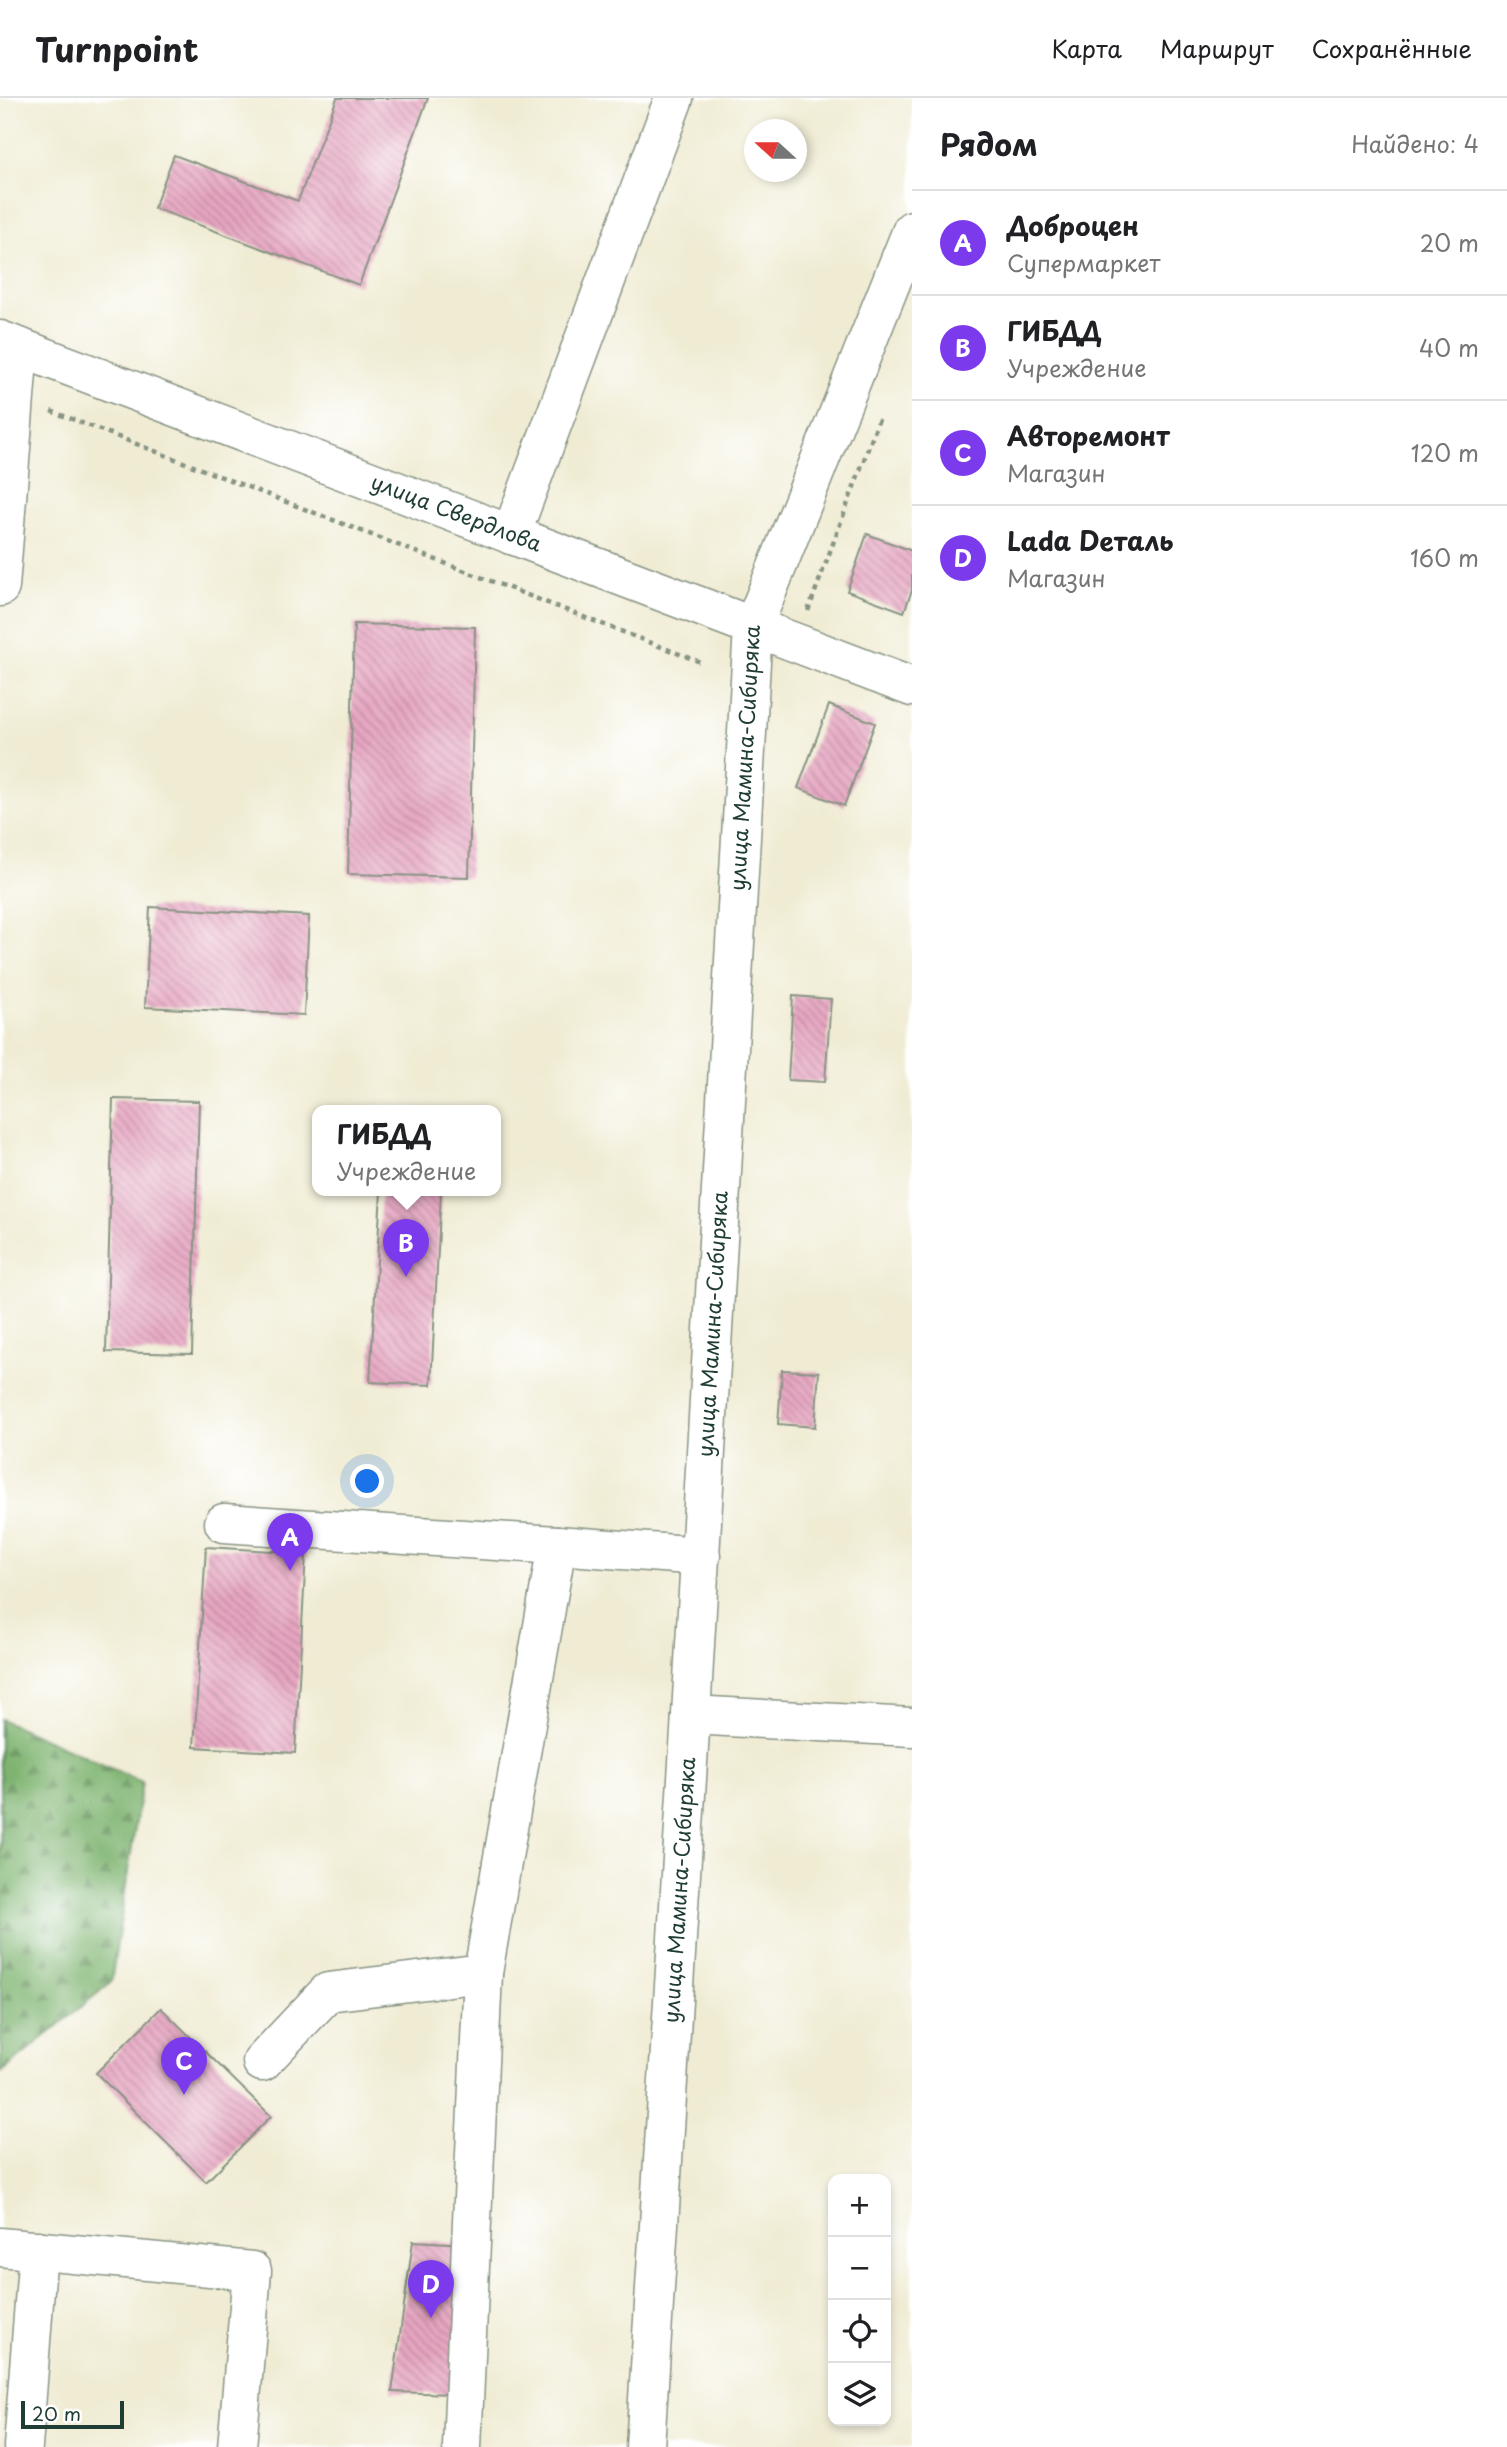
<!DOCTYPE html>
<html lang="ru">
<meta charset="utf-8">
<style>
body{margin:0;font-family:"Playpen Sans",sans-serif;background:#f6f6f6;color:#202124}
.controls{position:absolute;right:21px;bottom:21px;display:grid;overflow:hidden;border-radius:14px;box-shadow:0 4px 10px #0003}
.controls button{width:63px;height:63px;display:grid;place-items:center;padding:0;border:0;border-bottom:2px solid #e0e0e0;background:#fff;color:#202124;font:35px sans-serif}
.compass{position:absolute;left:744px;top:21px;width:63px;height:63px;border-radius:50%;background:#fff;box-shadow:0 4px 10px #0003;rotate:291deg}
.scale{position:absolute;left:21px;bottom:18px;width:103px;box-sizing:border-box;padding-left:7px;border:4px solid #1f3d34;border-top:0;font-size:19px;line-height:24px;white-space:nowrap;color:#1f3d34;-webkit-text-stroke:5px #fff;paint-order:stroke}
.you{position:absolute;left:368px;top:1384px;width:24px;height:24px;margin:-18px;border:5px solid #fff;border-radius:50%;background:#1a73e8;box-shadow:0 0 0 10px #1a73e833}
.badge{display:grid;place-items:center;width:46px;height:46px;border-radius:50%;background:#7c3aed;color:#fff;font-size:23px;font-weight:700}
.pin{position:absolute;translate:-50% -58px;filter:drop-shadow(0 2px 4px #0008)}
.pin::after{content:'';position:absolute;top:37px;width:24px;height:21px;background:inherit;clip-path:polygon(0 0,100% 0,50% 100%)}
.popup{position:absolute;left:312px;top:1007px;width:189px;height:91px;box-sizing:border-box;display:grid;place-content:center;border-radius:14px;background:#fff;filter:drop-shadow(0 2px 5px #0005);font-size:23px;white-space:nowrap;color:#757577}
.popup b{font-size:26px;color:#202124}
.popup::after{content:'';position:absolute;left:50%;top:100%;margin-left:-14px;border:14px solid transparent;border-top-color:#fff}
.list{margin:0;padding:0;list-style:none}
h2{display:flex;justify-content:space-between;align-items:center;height:91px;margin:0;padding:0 28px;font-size:30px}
h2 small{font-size:23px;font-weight:400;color:#757577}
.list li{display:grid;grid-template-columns:46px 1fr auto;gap:21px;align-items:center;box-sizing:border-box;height:105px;padding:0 28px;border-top:2px solid #e0e0e0}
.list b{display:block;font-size:26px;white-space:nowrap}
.list p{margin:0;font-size:23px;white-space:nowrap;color:#757577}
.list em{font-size:23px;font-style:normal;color:#757577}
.icon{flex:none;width:38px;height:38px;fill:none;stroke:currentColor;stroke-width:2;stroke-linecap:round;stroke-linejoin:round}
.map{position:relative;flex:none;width:912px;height:2349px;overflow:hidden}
header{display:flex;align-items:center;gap:42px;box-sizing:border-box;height:98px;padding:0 35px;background:#fff;border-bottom:2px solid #e0e0e0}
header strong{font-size:33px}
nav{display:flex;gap:38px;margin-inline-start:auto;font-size:24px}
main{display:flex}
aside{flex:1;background:#fff}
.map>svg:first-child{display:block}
.forest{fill:url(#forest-firs);stroke:#4e7852;stroke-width:2}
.building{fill:url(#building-back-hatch)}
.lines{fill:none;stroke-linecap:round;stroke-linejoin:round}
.minor-casing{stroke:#889484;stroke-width:41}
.major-casing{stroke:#889484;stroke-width:41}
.path{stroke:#889484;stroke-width:4.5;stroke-dasharray:5 5;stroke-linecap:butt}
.minor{stroke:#fff;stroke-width:38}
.major{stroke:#fff;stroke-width:38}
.labels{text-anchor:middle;stroke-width:6;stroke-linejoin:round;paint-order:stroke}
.street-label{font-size:21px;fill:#1f3d34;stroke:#fff}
</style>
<header>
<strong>Turnpoint</strong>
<nav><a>Карта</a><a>Маршрут</a><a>Сохранённые</a></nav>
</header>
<main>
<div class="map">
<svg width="912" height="2349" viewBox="0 0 912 2349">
<defs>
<pattern id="forest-firs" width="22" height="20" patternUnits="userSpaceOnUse" patternTransform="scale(1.75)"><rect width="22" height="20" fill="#7eb470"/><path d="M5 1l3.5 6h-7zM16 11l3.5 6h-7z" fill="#67945d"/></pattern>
<pattern id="building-back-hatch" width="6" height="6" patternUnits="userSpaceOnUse" patternTransform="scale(1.75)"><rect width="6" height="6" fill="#e7a5c1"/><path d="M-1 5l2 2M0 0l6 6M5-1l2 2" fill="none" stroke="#bb889e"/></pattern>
</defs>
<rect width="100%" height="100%" fill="#fff"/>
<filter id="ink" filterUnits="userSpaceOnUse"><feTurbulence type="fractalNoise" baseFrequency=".0143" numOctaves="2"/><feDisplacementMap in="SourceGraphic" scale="14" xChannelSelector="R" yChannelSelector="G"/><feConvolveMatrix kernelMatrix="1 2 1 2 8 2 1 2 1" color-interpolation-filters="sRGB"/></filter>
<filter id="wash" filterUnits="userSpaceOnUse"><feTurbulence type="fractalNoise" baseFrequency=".00686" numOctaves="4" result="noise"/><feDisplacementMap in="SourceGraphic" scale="28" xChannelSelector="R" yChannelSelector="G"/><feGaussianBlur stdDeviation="1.57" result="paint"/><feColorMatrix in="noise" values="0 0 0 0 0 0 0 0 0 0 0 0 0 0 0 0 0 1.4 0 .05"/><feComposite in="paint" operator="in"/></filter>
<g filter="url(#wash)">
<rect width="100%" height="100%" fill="#f0ecd4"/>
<!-- forest -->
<path class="forest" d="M 0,1621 L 142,1684 L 111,1884 L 1,1975 Z"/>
<g id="blocks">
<!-- building -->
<g class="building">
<path d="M 337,0 L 428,0 L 359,187 L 154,110 L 174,57 L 298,103 Z"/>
<path d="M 867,436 L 912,453 L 912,492 L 904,514 L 847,493 Z"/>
<path d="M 354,526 L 475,529 L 469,779 L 348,776 Z"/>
<path d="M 829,607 L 875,625 L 844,708 L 798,690 Z"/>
<path d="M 150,809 L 309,818 L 304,917 L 145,909 Z"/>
<path d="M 793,898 L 831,901 L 825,984 L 788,982 Z"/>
<path d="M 113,1001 L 199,1003 L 192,1256 L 106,1254 Z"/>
<path d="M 381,1093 L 441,1093 L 431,1287 L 370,1284 Z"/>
<path d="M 782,1272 L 819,1274 L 815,1329 L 778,1326 Z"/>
<path d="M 206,1449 L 306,1455 L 295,1655 L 194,1649 Z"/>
<path d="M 161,1910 L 271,2018 L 206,2084 L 96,1975 Z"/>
<path d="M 413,2143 L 467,2146 L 452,2296 L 392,2294 Z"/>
</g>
</g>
</g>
<g filter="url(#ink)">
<use href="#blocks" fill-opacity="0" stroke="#889484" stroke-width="2"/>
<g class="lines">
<defs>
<g id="minor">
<path id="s1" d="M 0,242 L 912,589"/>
<path d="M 511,437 L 674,0"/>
<path d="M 0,489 L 19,249"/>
<path d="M 224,1425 L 557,1447"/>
<path d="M 691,1617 L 912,1629"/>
<path d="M 262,1964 L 328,1894 L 483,1875"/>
<path d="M 0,2149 L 252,2173 L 237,2349"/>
<path d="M 23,2349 L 38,2152"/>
<path d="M 462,2349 L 483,1875 L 557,1447 L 701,1458"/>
</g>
<g id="major">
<path id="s2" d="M 645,2349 L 691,1617 L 753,529 L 912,132"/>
</g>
</defs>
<!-- minor casing -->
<use href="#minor" class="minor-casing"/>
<!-- major casing -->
<use href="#major" class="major-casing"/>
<!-- path -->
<g class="path">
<path d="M 51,313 L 703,565"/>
<path d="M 808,513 L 879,321"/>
</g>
<!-- minor -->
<use href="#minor" class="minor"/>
<!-- major -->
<use href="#major" class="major"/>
</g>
</g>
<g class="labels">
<!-- street labels -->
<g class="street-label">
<text dy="7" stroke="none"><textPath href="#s1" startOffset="488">улица Свердлова</textPath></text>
<text dy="7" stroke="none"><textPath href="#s2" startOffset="1692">улица Мамина-Сибиряка</textPath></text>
<text dy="7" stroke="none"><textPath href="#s2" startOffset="1125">улица Мамина-Сибиряка</textPath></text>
<text dy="7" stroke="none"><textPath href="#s2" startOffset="558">улица Мамина-Сибиряка</textPath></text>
</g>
</g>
</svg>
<div class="controls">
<button>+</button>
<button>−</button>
<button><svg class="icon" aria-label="locate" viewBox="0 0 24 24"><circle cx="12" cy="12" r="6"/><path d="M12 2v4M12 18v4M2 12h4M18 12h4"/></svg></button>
<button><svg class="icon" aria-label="layers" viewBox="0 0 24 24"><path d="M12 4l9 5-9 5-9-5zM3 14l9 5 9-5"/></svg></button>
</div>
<svg class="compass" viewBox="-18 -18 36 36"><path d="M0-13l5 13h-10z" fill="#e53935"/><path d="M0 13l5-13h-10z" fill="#757577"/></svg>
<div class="scale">20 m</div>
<div class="you"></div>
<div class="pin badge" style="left:290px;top:1473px">A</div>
<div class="pin badge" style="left:406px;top:1179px">B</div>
<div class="popup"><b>ГИБДД</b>Учреждение</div>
<div class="pin badge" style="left:184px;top:1997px">C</div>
<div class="pin badge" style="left:431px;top:2220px">D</div>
</div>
<aside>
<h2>Рядом<small>Найдено: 4</small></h2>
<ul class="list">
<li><span class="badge">A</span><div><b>Доброцен</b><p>Супермаркет</p></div><em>20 m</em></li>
<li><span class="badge">B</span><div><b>ГИБДД</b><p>Учреждение</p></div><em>40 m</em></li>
<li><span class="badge">C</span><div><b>Авторемонт</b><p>Магазин</p></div><em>120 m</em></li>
<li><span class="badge">D</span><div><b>Lada Dеталь</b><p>Магазин</p></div><em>160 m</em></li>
</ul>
</aside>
</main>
